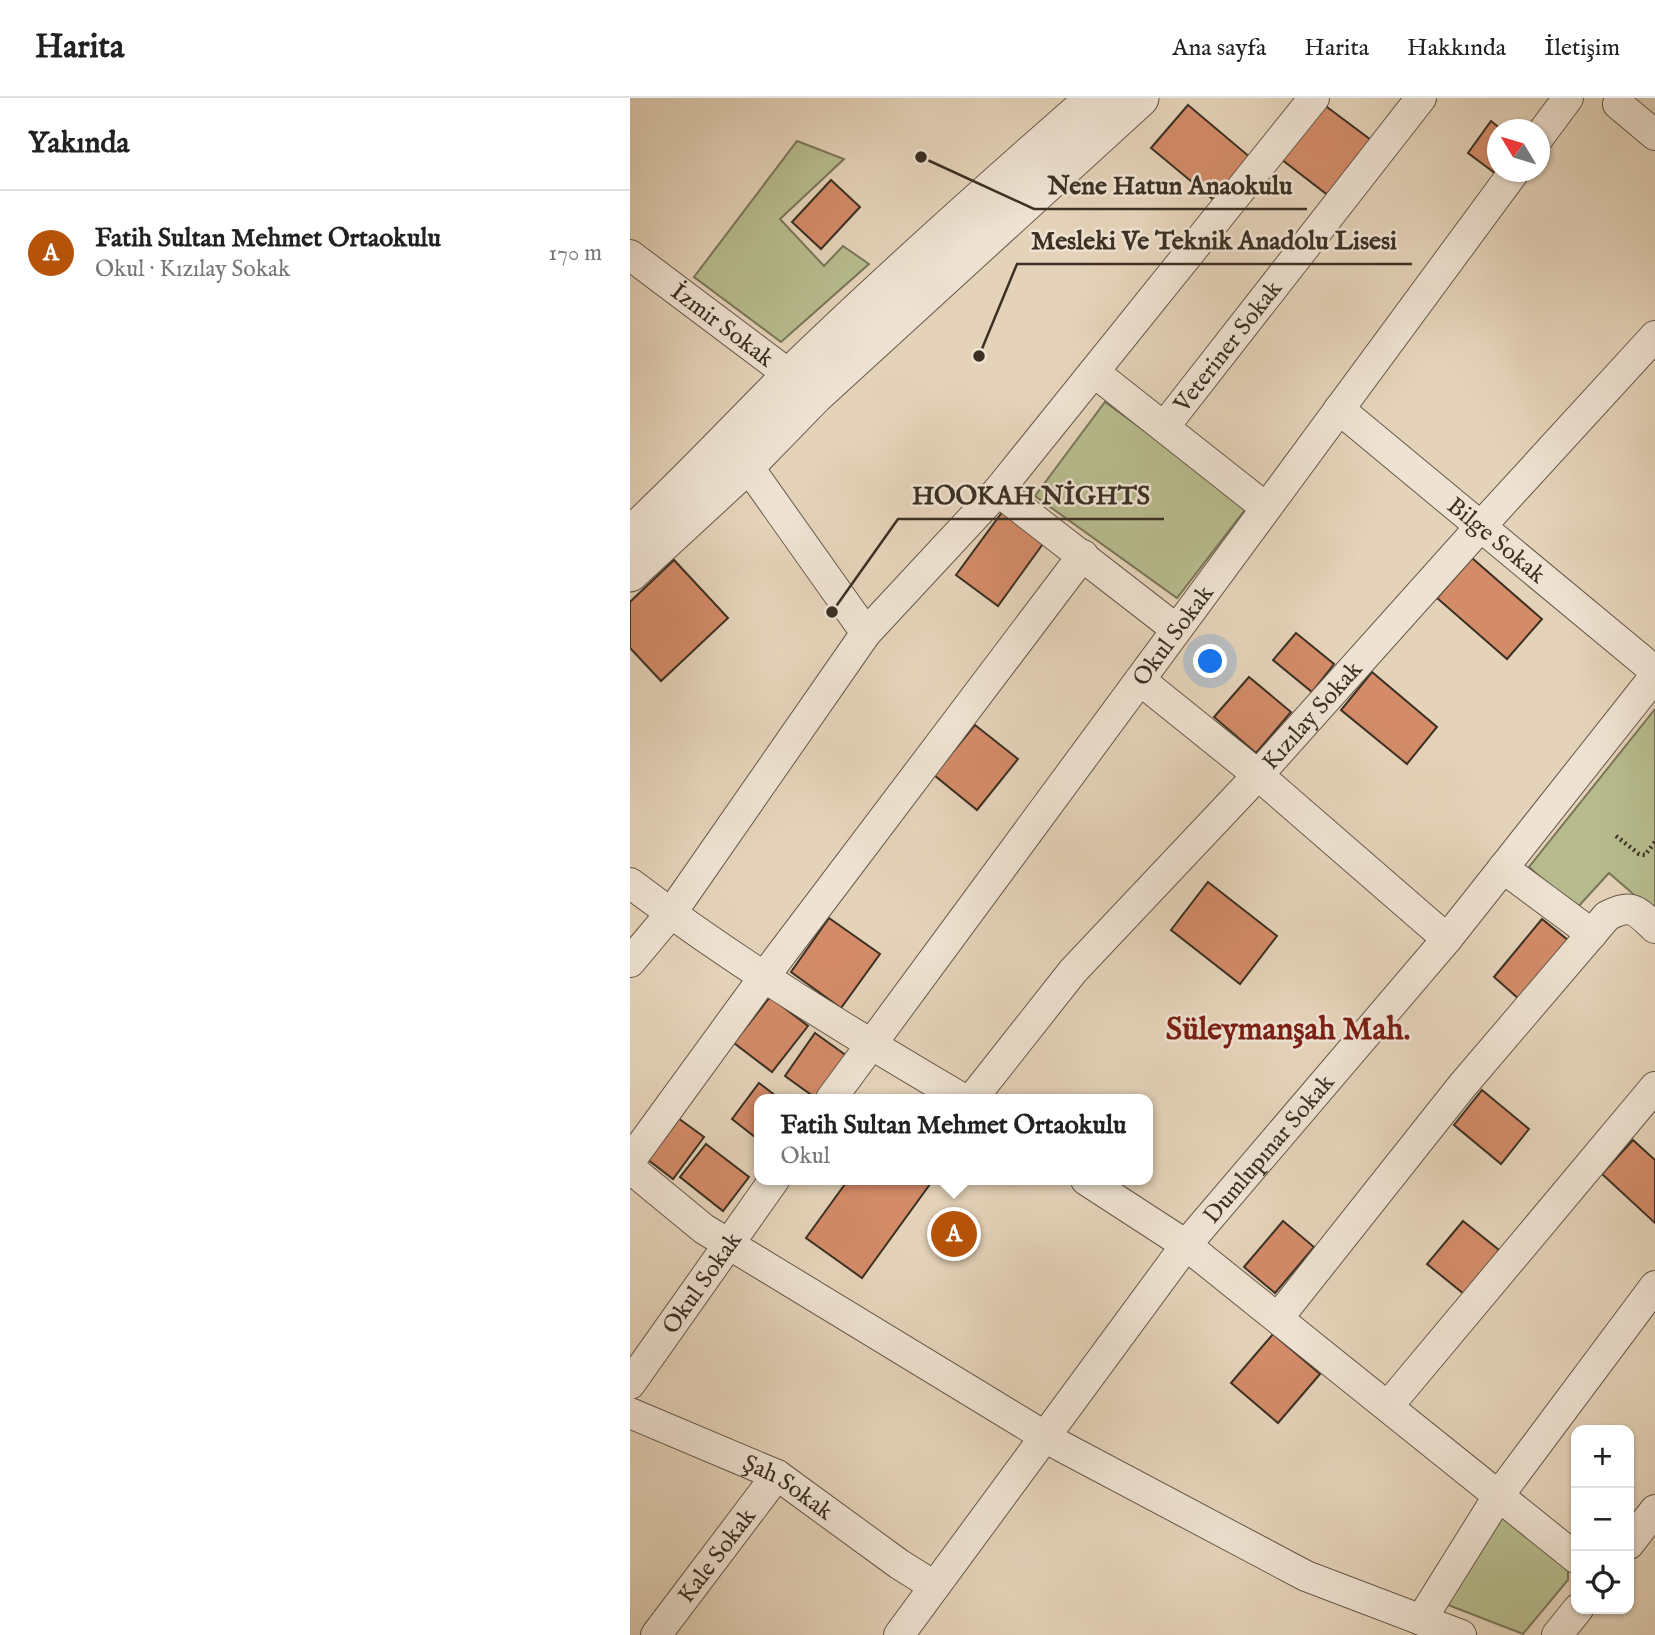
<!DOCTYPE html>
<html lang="tr">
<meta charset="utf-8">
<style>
body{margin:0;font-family:"IM FELL English",serif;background:#f2f2f2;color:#222}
.controls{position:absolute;right:21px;bottom:21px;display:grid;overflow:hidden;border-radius:14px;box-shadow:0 2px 5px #0004}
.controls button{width:63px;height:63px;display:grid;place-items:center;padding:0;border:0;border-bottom:2px solid #e0e0e0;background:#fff;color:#222;font:35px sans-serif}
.compass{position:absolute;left:857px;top:21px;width:63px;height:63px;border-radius:50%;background:#fff;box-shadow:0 2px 5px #0004;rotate:308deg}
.you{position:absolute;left:581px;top:564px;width:24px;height:24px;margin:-18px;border:5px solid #fff;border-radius:50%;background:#1a73e8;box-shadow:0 0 0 10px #1a73e833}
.badge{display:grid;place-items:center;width:46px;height:46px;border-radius:50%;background:#b45309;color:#fff;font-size:23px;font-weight:700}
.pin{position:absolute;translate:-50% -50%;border:4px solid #fff;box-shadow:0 2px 7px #0006}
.popup{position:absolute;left:124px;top:996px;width:399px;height:91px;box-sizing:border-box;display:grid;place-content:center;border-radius:14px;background:#fff;filter:drop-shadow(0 2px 5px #0005);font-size:23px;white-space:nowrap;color:#767676}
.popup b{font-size:26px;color:#222}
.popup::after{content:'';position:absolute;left:50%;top:100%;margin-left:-14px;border:14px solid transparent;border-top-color:#fff}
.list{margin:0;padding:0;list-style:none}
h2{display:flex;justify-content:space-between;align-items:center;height:91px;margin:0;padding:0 28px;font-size:30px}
h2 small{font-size:23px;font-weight:400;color:#767676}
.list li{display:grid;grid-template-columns:46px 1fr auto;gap:21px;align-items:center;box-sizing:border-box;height:126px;padding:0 28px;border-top:2px solid #e0e0e0}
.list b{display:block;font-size:26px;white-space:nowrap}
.list p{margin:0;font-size:23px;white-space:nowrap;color:#767676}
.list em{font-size:23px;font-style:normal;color:#767676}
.icon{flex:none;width:38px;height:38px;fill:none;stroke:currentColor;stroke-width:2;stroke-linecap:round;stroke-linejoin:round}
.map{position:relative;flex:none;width:1025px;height:1537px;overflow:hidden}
header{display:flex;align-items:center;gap:42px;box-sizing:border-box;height:98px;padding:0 35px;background:#fff;border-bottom:2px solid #e0e0e0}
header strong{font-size:33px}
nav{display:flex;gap:38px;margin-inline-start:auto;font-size:24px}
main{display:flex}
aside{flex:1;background:#fff}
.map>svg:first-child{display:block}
.green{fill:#b7bc8e;stroke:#7a7659;stroke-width:2}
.building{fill:#d38b68;stroke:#3c3024;stroke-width:2}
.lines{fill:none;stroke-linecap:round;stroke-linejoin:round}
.minor-casing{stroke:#665949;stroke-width:32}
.tertiary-casing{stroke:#665949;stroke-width:39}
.path{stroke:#3c3024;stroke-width:4.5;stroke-dasharray:2 3.5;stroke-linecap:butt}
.minor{stroke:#eee2d2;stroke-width:30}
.tertiary{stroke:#eee2d2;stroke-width:37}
.labels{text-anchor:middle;stroke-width:5;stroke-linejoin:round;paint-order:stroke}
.street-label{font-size:24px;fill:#3c3024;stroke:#eee2d2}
.district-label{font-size:32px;font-weight:bold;fill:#7a1f14;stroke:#eee2d2}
.leader{fill:none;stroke:#3c3024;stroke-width:2.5}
.callout-dot{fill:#3c3024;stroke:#eee2d2;stroke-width:2.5}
.callout-label{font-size:26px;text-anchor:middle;font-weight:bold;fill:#3c3024;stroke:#eee2d2;stroke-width:5;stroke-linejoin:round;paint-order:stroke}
</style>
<header>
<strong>Harita</strong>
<nav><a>Ana sayfa</a><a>Harita</a><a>Hakkında</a><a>İletişim</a></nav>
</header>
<main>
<aside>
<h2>Yakında<small></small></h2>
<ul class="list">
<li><span class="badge">A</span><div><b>Fatih Sultan Mehmet Ortaokulu</b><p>Okul · Kızılay Sokak</p></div><em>170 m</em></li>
</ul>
</aside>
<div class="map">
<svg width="1025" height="1537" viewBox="0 0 1025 1537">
<rect width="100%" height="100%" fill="#e5d3b9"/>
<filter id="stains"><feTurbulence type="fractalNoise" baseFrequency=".00286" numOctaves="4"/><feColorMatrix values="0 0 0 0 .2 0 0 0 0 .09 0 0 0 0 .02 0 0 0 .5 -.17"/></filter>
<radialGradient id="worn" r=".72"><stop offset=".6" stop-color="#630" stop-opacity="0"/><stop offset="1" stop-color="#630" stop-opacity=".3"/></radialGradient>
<!-- green -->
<g class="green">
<path d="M 167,43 L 214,61 L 150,121 L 194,168 L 213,148 L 239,166 L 151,244 L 64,179 Z"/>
<path d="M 475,304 L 618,408 L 547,500 L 405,398 Z"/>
<path d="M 1025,611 L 1025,815 L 979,775 L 946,811 L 899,769 Z"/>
<path d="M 872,1414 L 938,1470 L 938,1482 L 893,1536 L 813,1505 Z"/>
</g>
<!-- building -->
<g class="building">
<path d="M 693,6 L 741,42 L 699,98 L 651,61 Z"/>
<path d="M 558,7 L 621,60 L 585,103 L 521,50 Z"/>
<path d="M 861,23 L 872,32 L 867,32 L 867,74 L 870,79 L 838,55 Z"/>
<path d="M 201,82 L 230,109 L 191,151 L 162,124 Z"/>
<path d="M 373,413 L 415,443 L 368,508 L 326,477 Z"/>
<path d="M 842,460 L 912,521 L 877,561 L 807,500 Z"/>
<path d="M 44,462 L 98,520 L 31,583 L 0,550 L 0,504 Z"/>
<path d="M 666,535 L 704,566 L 682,594 L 643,562 Z"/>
<path d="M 742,574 L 807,629 L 777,666 L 711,612 Z"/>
<path d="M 619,579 L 661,614 L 626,655 L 584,619 Z"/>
<path d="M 345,627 L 388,661 L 347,712 L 304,677 Z"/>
<path d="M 578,784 L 647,838 L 610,886 L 541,832 Z"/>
<path d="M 199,820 L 250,856 L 211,910 L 161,874 Z"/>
<path d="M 912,821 L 939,843 L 889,901 L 864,879 Z"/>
<path d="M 140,899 L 178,928 L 142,974 L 104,945 Z"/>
<path d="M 185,935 L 217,958 L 187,1001 L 155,978 Z"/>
<path d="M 129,985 L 150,1001 L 130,1001 L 130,1043 L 102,1021 Z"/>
<path d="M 852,992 L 899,1031 L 871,1066 L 824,1027 Z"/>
<path d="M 48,1020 L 74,1039 L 43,1081 L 17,1061 Z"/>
<path d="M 1003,1042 L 1025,1062 L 1025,1125 L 972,1076 Z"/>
<path d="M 76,1046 L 119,1079 L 93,1113 L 50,1079 Z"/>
<path d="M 218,1082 L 303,1082 L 232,1180 L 176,1140 Z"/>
<path d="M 653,1123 L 684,1149 L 645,1195 L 614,1169 Z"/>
<path d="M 833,1123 L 869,1152 L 834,1196 L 797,1166 Z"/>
<path d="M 643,1236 L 690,1276 L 648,1325 L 601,1285 Z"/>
</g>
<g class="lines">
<defs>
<g id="minor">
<path d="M 988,6 L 1025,37"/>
<path d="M 909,39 L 938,0"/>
<path id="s1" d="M 0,157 L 177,290"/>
<path d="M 464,274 L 635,409"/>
<path id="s2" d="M 709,311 L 1025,573"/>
<path id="s3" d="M 534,329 L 791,0"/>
<path d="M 117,367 L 236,535"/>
<path d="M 368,393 L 546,531"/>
<path d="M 510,582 L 628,677 L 817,841"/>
<path d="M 873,770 L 962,836"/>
<path d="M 0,785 C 106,865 219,934 333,1001"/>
<path d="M 0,864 L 42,814 L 236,535 L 368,393 L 684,0"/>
<path id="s4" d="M 201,1001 L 884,74"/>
<path id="s5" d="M 342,1001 L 443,873 L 628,677 L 851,428 L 1025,238"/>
<path d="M 0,1063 L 134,879 L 453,457"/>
<path d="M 0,1070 L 74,1131 L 429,1347 L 676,1478 L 831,1537"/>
<path d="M 456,1082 L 556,1147 L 946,1460"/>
<path d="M 648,1220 L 832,988 L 977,818 C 1002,805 1006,812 1025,830"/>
<path id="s6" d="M 0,1286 L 144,1082"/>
<path d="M 758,1308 L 1025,989"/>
<path id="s7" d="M 0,1315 L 147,1377 L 269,1466 L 304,1488"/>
<path d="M 999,1446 L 1025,1412"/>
<path d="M 791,1522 L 869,1397 L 1025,1188"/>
<path id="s8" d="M 26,1537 L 147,1377"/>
<path id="s9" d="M 269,1537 L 556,1147 L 817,841 L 1025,578"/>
<path d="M 927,1537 L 948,1511"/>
</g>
<g id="tertiary">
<path d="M 0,438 C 56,386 108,330 162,276 C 260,181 362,90 465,0"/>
<path d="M 0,475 L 117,367 L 185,297 L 510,0"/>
</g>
</defs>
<!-- minor casing -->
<use href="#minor" class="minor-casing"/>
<!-- tertiary casing -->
<use href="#tertiary" class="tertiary-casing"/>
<!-- path -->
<path class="path" d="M 986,738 L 1009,756 L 1015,757 L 1025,744"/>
<!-- minor -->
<use href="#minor" class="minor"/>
<!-- tertiary -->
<use href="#tertiary" class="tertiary"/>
</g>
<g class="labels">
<!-- street labels -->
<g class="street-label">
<text dy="8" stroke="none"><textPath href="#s1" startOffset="116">İzmir Sokak</textPath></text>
<text dy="8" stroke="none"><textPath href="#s3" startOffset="103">Veteriner Sokak</textPath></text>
<text dy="8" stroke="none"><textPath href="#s2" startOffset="205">Bilge Sokak</textPath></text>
<text dy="8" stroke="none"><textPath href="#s4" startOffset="576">Okul Sokak</textPath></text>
<text dy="8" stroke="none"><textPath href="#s5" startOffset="513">Kızılay Sokak</textPath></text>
<text dy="8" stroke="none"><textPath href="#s9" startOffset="611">Dumlupınar Sokak</textPath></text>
<text dy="8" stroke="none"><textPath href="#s6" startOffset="124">Okul Sokak</textPath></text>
<text dy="8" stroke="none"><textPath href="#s7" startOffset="175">Şah Sokak</textPath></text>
<text dy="8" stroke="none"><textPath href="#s8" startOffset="100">Kale Sokak</textPath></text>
</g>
<!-- district labels -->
<g class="district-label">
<text x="658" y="941">Süleymanşah Mah.</text>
</g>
</g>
<!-- callouts -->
<path class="leader" d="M291 59L404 111H677M349 258L387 166H782M202 514L268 421H534"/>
<g class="callout-dot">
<circle cx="291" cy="59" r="7"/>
<circle cx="349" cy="258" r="7"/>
<circle cx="202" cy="514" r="7"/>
</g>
<g class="callout-label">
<text x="540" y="96">Nene Hatun Anaokulu</text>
<text x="584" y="151">Mesleki Ve Teknik Anadolu Lisesi</text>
<text x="401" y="406">HOOKAH NİGHTS</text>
</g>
<rect width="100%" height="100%" filter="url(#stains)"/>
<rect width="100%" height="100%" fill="url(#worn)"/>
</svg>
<div class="controls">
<button>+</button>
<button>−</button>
<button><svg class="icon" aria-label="locate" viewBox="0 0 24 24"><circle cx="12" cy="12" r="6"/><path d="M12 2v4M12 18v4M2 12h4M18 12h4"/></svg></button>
</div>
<svg class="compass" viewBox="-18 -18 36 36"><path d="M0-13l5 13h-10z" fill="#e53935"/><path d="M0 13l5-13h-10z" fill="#767676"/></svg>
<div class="you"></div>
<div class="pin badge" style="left:324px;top:1136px">A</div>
<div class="popup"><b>Fatih Sultan Mehmet Ortaokulu</b>Okul</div>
</div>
</main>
